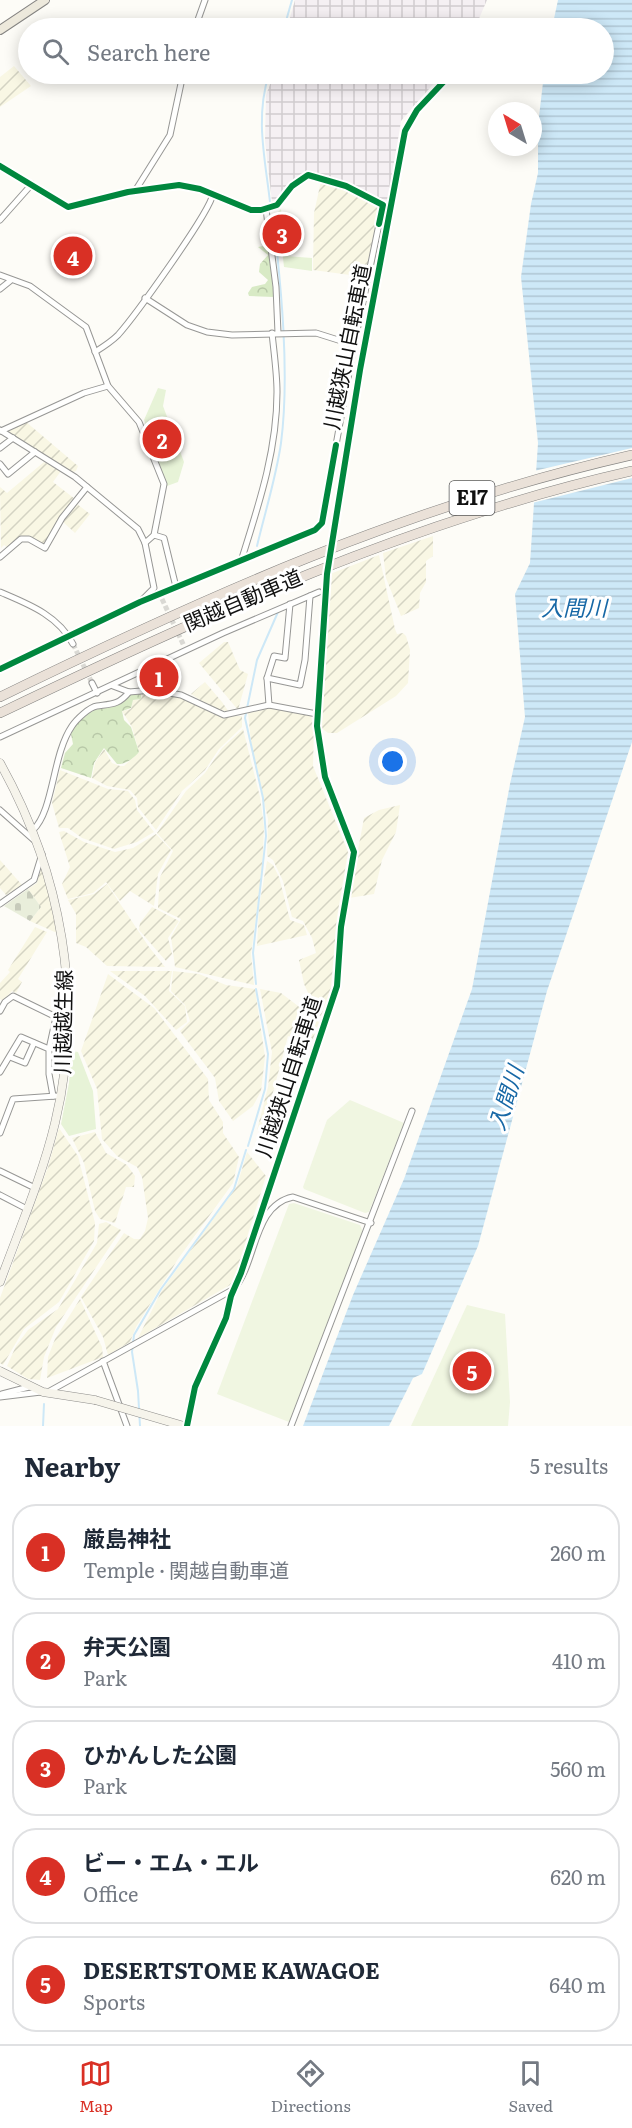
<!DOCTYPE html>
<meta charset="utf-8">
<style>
body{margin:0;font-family:Literata,"Noto Sans JP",serif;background:#f6f6f7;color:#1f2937}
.compass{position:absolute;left:488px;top:102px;width:54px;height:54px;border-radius:50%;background:#fff;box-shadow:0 3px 15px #0003;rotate:322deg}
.you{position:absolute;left:393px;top:762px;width:21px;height:21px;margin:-15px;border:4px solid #fff;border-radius:50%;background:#1a73e8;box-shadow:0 0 0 9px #1a73e833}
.badge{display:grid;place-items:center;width:39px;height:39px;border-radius:50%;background:#d93025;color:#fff;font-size:20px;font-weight:700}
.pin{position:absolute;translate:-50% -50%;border:3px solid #fff;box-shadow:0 2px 6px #0006}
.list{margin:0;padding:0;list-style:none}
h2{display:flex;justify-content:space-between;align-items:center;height:78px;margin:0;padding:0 24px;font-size:26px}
h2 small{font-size:20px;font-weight:400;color:#747a83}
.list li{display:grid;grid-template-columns:39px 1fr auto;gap:18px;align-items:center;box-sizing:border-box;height:96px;margin:0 12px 12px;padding:0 12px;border:2px solid #e0e1e3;border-radius:24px}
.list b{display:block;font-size:22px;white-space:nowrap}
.list p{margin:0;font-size:20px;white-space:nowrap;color:#747a83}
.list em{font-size:20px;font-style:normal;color:#747a83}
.icon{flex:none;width:33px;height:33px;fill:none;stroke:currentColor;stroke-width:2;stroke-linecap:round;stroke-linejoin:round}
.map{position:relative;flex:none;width:632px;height:1426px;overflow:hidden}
.search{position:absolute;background:#fff;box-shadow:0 3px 15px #0003;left:18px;right:18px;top:18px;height:66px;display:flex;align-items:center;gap:15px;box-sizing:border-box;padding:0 21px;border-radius:33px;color:#747a83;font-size:22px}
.sheet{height:618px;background:#fff}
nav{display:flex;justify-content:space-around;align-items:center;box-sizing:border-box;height:84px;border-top:2px solid #e0e1e3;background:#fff;font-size:16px;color:#747a83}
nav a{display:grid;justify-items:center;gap:3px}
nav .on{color:#d93025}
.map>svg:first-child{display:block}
.industrial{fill:url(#industrial-grid)}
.farmland{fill:url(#farmland-furrows)}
.grass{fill:#e7f3d7}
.forest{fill:url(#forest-crowns)}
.cemetery{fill:url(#cemetery-stones)}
.pitch{fill:#f0f6e1}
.water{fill:url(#water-rules)}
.pier{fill:#fdfcf7}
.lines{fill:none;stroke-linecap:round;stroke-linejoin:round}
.stream{stroke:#cde8f7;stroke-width:2}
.minor-tunnel{stroke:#dad9d4;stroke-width:5;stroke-dasharray:5 2.5;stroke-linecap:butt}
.minor-casing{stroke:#979795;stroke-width:7}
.secondary-casing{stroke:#8e8d8b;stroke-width:9}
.primary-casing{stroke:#858482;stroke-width:10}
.motorway-casing{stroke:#858482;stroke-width:10}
.minor{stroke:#fffffe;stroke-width:5}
.secondary{stroke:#f6f4eb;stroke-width:8}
.primary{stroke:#ede9dc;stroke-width:8}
.motorway{stroke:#eae1d8;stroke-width:9}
.secondary-bridge-casing{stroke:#8e8d8b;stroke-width:9;stroke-linecap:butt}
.secondary-bridge{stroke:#f6f4eb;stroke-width:8}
.cycleway-casing{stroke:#fff;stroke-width:10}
.cycleway{stroke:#00873e;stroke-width:6}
.labels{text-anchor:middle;stroke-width:6;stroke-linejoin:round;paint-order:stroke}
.shield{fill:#fff;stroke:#585858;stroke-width:1.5}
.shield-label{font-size:20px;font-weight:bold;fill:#111}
.street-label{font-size:21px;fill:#111;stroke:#fff}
.water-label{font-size:22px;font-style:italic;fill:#1768a6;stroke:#fff}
</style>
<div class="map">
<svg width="632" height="1426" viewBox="0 0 632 1426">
<defs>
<pattern id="industrial-grid" width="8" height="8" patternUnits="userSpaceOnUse" patternTransform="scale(1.5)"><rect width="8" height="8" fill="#f5f0f3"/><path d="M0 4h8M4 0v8" fill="none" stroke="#d1cdcf"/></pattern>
<pattern id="farmland-furrows" width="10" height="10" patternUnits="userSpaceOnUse" patternTransform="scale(1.5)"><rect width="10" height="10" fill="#f9f7e4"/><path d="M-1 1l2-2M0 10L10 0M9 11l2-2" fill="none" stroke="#d4d3c3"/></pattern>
<pattern id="forest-crowns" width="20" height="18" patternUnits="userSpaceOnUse" patternTransform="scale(1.5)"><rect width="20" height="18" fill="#d8eac5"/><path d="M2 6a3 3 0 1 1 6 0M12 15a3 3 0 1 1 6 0" fill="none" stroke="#b8c8a8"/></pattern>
<pattern id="cemetery-stones" width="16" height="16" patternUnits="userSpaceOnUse" patternTransform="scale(1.5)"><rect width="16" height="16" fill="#e9eedb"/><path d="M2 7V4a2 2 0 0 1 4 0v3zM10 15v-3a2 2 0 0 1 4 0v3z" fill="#c7cbbb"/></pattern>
<pattern id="water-rules" width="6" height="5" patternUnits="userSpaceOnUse" patternTransform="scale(1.5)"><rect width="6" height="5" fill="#cde8f7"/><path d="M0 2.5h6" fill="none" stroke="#afc6d3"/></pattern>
</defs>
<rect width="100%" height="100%" fill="#fdfcf7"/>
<!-- industrial -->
<g class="industrial">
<path d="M 295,0 L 487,0 L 475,28 L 287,28 Z"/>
<path d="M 274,74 L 442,74 L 401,121 L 388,202 L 355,186 L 307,171 L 289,185 L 282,197 L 272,202 L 265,141 L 266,95 Z"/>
</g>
<!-- farmland -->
<g class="farmland">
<path d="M 14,66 L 31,86 L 0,107 L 0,77 Z"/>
<path d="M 321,181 L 377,204 L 379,208 L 365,277 L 313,270 L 314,213 Z"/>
<path d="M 25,421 L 78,466 L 76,471 L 73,472 L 7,432 Z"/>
<path d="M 44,462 L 61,471 L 53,482 L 75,499 L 45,546 L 29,538 L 8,548 L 4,545 L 1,548 L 0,487 L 7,493 Z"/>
<path d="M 77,504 L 90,514 L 75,533 L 63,522 Z"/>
<path d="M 433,536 L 433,556 L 426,561 L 426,582 L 420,593 L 419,608 L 401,616 L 386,578 L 383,553 Z"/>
<path d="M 379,555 L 395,629 L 397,634 L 403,633 L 406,636 L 410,650 L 408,683 L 396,696 L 337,733 L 328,733 L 320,727 L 318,714 L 324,695 L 330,574 Z"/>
<path d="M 224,642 L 228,642 L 240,670 L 248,674 L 238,710 L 199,663 Z"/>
<path d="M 205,682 L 222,702 L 229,712 L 211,707 L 191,694 Z"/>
<path d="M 142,692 L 186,698 L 219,716 L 242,716 L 242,727 L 219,749 L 205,770 L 182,791 L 156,830 L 138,807 L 137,798 L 130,790 L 107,786 L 92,778 L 95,763 L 104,749 L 112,763 L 120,766 L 124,766 L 139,752 L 132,727 L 122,711 L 131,709 L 133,700 L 141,699 Z"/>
<path d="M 273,708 L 311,716 L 314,729 L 313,766 L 348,852 L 337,917 L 331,987 L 321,1016 L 311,1011 L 311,999 L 304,984 L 299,960 L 316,953 L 312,938 L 303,921 L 292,917 L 283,881 L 273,860 L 267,856 L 268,819 L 252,752 L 248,713 Z"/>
<path d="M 243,729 L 260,797 L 264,827 L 262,873 L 251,954 L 254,985 L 175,967 L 171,937 L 181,919 L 158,908 L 158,905 L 160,877 L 173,851 L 157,833 L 186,791 L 205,773 L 222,748 Z"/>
<path d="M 60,770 L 108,789 L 128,791 L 135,800 L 137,810 L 154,832 L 137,842 L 114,849 L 82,838 L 68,828 L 59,828 L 52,803 Z"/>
<path d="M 400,805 L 396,832 L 382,860 L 374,894 L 349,898 L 364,818 L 379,810 Z"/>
<path d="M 64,831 L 84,842 L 115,852 L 133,848 L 156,834 L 171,850 L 158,874 L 154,906 L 130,891 L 120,901 L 106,882 L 93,893 L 68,899 L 62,884 L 70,867 L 59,832 Z"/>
<path d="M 0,860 L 22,885 L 6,895 L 0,888 Z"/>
<path d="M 267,861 L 273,865 L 279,877 L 290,920 L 304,925 L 307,935 L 257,946 L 259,907 Z"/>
<path d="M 41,867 L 47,886 L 57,933 L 30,921 L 41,907 L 28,889 L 37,883 Z"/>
<path d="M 107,884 L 149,947 L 165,967 L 107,966 L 86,947 L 76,943 L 76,914 L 68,900 L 94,894 Z"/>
<path d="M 152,907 L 179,921 L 168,938 L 172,954 L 166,961 L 139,930 L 140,923 Z"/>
<path d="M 35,927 L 47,932 L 18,979 L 22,982 L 16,993 L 12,991 L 3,1001 L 0,999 L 0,983 L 10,972 L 8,970 Z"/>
<path d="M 110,971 L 172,971 L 169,991 L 185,1006 L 187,1022 L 176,1030 L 145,996 Z"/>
<path d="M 173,971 L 199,974 L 226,985 L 255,989 L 265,1057 L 261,1091 L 253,1106 L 233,1121 L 219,1101 L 215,1078 L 182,1034 L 180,1031 L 190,1021 L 185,1005 L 171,991 Z"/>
<path d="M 108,974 L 154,1008 L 208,1079 L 209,1100 L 223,1122 L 223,1133 L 239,1157 L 233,1183 L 178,1259 L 136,1327 L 130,1342 L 108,1355 L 103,1337 L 81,1297 L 124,1233 L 134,1239 L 140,1239 L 145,1231 L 148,1218 L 142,1177 L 137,1167 L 117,1156 L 102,1139 L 97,1089 L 81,1051 Z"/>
<path d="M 260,989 L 281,993 L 319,1022 L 311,1044 L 288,1036 L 272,1096 L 282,1100 L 257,1130 L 268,1087 L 272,1052 Z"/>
<path d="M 59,1128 L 78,1156 L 95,1223 L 94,1241 L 59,1302 L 24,1329 L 3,1365 L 0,1363 L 0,1298 L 48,1167 Z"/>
<path d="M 95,1132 L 106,1153 L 127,1165 L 135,1176 L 134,1187 L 126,1187 L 115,1223 L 100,1219 L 95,1211 L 84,1163 L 72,1138 Z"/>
<path d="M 247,1152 L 266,1176 L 235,1276 L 230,1285 L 138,1338 L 162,1290 L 237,1186 Z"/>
<path d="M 106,1222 L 121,1230 L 56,1327 L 44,1357 L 40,1380 L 28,1379 L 7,1366 L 16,1346 L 28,1330 L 58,1309 L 97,1243 L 99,1224 Z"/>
<path d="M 80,1299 L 102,1347 L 103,1357 L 47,1378 L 48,1357 L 55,1339 Z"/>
</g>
<!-- grass -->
<g class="grass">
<path d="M 281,209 L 286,256 L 312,258 L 312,271 L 284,267 L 278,212 Z"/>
<path d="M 158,388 L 166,390 L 163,406 L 184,462 L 178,482 L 167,486 L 144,420 Z"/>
<path d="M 72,1051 L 78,1052 L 93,1091 L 96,1129 L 69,1136 L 61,1124 L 69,1083 Z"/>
</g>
<!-- forest -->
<g class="forest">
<path d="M 268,245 L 274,297 L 249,296 L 248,293 L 252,287 L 265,284 L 268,280 L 259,272 L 260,264 L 268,255 L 258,247 Z"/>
<path d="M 141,692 L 141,699 L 133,700 L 131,708 L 122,711 L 124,720 L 131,727 L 139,752 C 134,758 125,765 117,764 L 104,748 L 94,763 L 91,778 L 61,768 L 65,753 L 73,744 L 71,734 L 74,726 L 93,710 L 112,707 L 123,702 L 130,693 Z"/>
</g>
<!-- cemetery -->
<path class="cemetery" d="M 28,889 L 41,907 L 30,921 L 4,906 Z"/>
<!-- pitch -->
<g class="pitch">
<path d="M 350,1100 L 404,1123 L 369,1212 L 365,1213 L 304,1189 L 303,1187 L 327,1120 Z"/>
<path d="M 294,1203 L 360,1225 L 363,1232 L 289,1422 L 217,1394 L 289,1204 Z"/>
<path d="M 467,1305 L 505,1314 L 510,1402 L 508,1426 L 411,1426 Z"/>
</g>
<!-- water -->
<path class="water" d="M 558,0 L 632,0 L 632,742 L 547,991 L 478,1246 L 422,1374 L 413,1378 L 389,1426 L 303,1426 L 353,1295 L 404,1179 L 472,989 L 510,784 L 525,717 L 515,594 L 530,563 L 538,443 L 521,277 L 531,204 L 538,173 L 538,125 L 544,74 L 604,74 L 604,28 L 552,28 Z"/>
<!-- pier -->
<path class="pier" d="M 632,448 L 632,478 L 532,503 L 534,471 Z"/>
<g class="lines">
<!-- stream -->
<g class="stream">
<path d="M 284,28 L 292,0"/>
<path d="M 269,74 C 255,117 265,158 270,202"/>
<path d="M 257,546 C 265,512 276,478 281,443 C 290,374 281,285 273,215"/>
<path d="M 256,984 L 253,953 L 266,836 L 263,798 L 245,718 L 257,660 L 278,612"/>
<path d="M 248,1146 L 265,1089 L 268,1054 L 256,989"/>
<path d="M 43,1426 L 44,1404"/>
<path d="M 140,1426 L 138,1391 L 132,1352 L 134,1335 L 161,1289 L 234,1189 L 246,1150"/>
</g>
<!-- minor-tunnel -->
<g class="minor-tunnel">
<path d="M 162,599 L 184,646"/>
<path d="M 73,644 L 92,683"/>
</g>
<defs>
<g id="minor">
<path d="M 195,28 L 205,0"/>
<path d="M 0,166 L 68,207 L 128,192 L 179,185 L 200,189 L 251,210 L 261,210 L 277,205 L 292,186 L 308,175 L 346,186 L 383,205 L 354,345 L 322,523 L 315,530 L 140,602 L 0,669"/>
<path d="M 135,191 L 170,135 L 183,74"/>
<path d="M 266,209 L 276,287 L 278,333"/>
<path d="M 0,220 L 32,184"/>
<path d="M 0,275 L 30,286 L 86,327 L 108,386 L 139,422 L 164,484 L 154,535 L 145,543"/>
<path d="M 0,289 L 10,281"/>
<path d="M 145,298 L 187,325 L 207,332 L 232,335 L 316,333 L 354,345"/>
<path d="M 95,352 C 103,347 111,342 118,335 C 134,317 209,214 213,194"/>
<path d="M 0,430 L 75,477 L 138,529 L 145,543 L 154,588 L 141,601"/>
<path d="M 1,431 L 84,393 L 108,386"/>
<path d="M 0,448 L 13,438"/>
<path d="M 0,464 L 8,474 L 35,452"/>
<path d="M 154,535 L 164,538 L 176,587"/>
<path d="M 0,557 L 21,539 L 29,539 L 45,548 L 62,518 L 87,487"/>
<path d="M 242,558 C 259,504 277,450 277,392 C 277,373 274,353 272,333"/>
<path d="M 0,592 C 28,604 58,615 73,644"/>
<path d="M 267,678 L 300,685 L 305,660 L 310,596"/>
<path d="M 92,683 L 97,693"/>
<path d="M 113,686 L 129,692 L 153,690 L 181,695 L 224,715 L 269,705 L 317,714"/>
<path d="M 269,705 L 267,678 L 274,656 L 285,658 L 290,604"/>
<path d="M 0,737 L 223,633 L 319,592"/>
<path d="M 0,810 L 36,842"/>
<path d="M 33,830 C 54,810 52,755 72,726 C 76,720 89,707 97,706 C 111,704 119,705 129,692"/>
<path d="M 0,904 L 34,880 L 42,854"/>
<path d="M 0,1011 L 5,1002 L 13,996 L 56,1017"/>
<path d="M 49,1049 L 56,1017 L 68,1007"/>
<path d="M 10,1057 L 25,1063 L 34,1043"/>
<path d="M 0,1072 L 21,1037 L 49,1049 L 49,1074 L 53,1096"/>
<path d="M 0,1133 L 13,1099 L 56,1096"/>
<path d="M 0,1171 L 35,1188"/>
<path d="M 0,1195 L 27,1209"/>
<path d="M 103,1361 L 127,1426"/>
<path d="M 48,1392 L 234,1289 C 257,1262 253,1205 293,1197 L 371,1223"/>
<path d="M 2,1394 L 29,1387"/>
<path d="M 0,1397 L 41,1392"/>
<path d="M 291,1426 L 412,1111"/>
</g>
<g id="secondary">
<path d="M 0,763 C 61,872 85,1000 55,1123 C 42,1177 19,1230 0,1282"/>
<path d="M 0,1371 L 43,1392 L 95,1400"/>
</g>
<path id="primary" d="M 0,30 L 45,0"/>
<g id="motorway">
<path d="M 0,697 C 207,596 407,506 632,455"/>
<path d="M 0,713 C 205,615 409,521 632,471"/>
</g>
</defs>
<!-- minor casing -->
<use href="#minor" class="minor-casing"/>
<!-- secondary casing -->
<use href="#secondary" class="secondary-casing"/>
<!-- primary casing -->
<use href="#primary" class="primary-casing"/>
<!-- motorway casing -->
<use href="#motorway" class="motorway-casing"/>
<!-- minor -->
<use href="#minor" class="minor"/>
<!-- secondary -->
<use href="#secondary" class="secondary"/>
<!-- primary -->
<use href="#primary" class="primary"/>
<!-- motorway -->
<use href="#motorway" class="motorway"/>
<defs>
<path id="secondary-bridge" d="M 95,1400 L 184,1426"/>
</defs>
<!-- secondary-bridge casing -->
<use href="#secondary-bridge" class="secondary-bridge-casing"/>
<!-- secondary-bridge -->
<use href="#secondary-bridge" class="secondary-bridge"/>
<defs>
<g id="cycleway">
<path d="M 0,166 L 68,207 L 128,192 L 179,185 L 200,189 L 251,210 L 261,210 L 277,205 L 292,186 L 308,175 L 346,186 L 383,205 L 379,224"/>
<path d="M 0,669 L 140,602 L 315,530 L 322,523 L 336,445"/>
<path d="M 187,1426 L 195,1387 L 226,1318 L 231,1296 L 241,1273 L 337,986 L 341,927 L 354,852 L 325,777 L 317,726 L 327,574 L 360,370 L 405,131 L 417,110 L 451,74"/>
</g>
</defs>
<!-- cycleway casing -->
<use href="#cycleway" class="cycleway-casing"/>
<!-- cycleway -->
<use href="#cycleway" class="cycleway"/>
</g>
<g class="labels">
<!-- shield labels -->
<rect class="shield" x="449.5" y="481" width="45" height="34" rx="4.5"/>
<g class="shield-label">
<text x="472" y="505">E17</text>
</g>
<!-- street labels -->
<g class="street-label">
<text transform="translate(348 347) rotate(-79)" y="7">川越狭山自転車道</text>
<text transform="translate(243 601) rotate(-23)" y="7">関越自動車道</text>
<text transform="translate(64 1022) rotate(-89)" y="7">川越越生線</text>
<text transform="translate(289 1077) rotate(-72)" y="7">川越狭山自転車道</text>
</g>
<!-- water labels -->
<g class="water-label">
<text x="574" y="616">入間川</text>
<text transform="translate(506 1098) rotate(-72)" y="8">入間川</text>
</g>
</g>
</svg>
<svg class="compass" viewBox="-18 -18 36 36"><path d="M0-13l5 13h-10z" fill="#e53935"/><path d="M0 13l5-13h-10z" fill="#747a83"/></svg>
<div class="you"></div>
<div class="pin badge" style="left:159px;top:677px">1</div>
<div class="pin badge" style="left:162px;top:439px">2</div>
<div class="pin badge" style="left:282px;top:234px">3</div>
<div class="pin badge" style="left:73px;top:256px">4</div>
<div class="pin badge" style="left:472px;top:1371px">5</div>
<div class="search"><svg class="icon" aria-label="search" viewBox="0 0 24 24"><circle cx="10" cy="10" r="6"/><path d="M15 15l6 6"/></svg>Search here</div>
</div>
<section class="sheet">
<h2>Nearby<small>5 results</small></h2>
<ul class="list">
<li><span class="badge">1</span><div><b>厳島神社</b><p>Temple · 関越自動車道</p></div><em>260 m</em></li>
<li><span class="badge">2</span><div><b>弁天公園</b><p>Park</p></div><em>410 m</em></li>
<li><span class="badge">3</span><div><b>ひかんした公園</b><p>Park</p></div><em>560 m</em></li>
<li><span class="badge">4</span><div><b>ビー・エム・エル</b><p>Office</p></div><em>620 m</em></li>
<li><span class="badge">5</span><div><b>DESERTSTOME KAWAGOE</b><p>Sports</p></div><em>640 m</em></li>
</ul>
</section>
<nav>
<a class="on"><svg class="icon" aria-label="map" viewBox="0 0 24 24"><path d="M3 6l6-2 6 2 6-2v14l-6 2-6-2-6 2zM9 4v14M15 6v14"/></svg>Map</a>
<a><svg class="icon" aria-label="directions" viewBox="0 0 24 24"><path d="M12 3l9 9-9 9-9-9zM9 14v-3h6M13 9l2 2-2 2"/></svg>Directions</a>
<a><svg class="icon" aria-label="saved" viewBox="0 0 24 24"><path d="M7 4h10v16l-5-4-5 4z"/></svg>Saved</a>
</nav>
